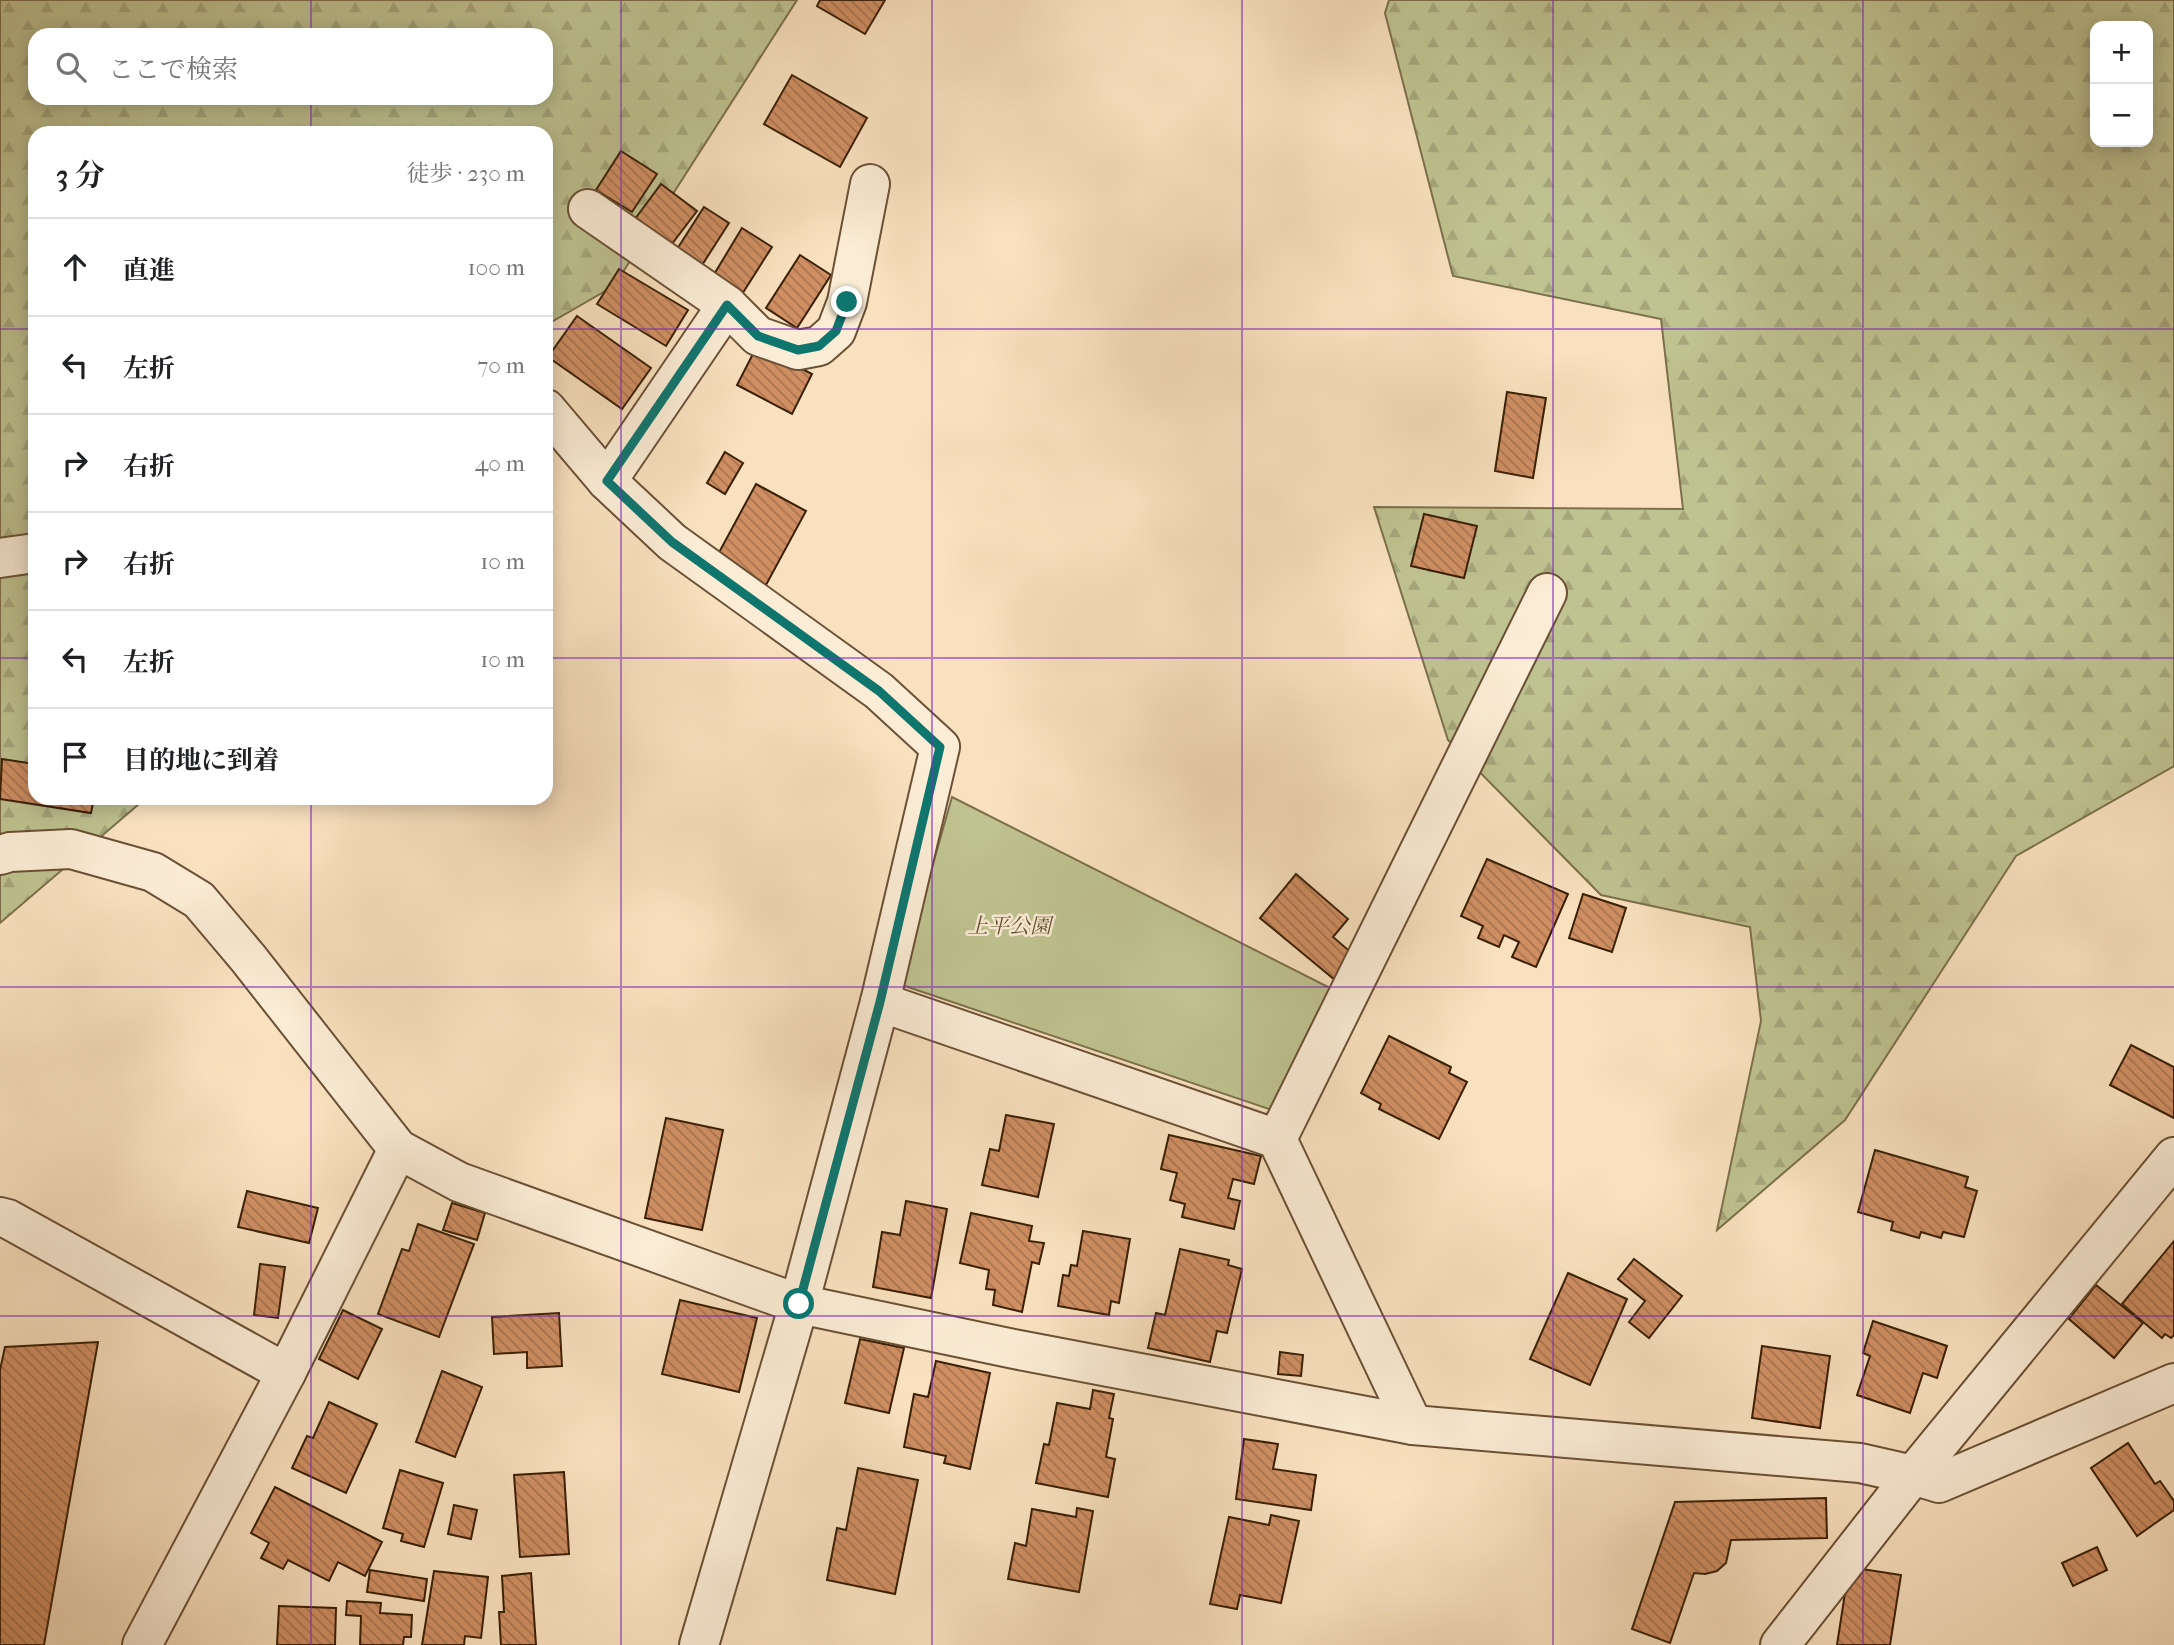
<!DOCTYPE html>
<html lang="ja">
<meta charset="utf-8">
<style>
body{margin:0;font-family:"IM FELL French Canon","Noto Serif JP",serif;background:#f2f2f2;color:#202124}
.controls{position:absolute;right:21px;top:21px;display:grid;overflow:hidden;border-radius:14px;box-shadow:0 4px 18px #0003}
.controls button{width:63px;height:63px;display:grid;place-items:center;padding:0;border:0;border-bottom:2px solid #e0e0e0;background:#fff;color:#202124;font:35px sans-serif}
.stop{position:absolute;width:21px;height:21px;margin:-16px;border:5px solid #0f766e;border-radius:50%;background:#fff}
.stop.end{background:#0f766e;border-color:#fff;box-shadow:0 2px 7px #0008}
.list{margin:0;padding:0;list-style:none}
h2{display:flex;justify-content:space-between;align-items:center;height:91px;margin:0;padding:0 28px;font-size:30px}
h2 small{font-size:23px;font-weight:400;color:#757577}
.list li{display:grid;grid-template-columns:46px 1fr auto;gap:21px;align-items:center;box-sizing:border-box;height:98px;padding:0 28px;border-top:2px solid #e0e0e0}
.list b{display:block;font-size:26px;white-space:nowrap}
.list em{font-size:23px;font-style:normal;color:#757577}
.icon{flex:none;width:38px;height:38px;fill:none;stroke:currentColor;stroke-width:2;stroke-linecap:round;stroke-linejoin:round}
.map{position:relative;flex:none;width:2174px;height:1645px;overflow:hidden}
.search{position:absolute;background:#fff;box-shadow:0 4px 18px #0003;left:28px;top:28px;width:525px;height:77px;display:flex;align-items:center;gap:18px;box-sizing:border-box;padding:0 24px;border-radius:21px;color:#757577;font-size:26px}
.panel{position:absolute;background:#fff;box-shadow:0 4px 18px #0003;left:28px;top:126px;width:525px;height:679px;border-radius:21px}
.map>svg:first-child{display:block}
.forest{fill:url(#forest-firs);stroke:#7c704b;stroke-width:2;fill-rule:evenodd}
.park{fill:#bfc291;stroke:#7c704b;stroke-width:2}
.building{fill:url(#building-back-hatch);stroke:#3a1f05;stroke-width:2}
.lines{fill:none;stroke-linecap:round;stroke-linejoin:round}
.street-casing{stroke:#6a5034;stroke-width:42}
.street{stroke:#fbecd5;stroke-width:38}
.route{stroke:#0f766e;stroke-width:9}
.grid{fill:none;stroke:#7b2cbf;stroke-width:2;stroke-opacity:0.55}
.labels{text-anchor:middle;stroke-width:5;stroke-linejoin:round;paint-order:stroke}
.park-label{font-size:21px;font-style:italic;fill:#62502f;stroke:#fbecd5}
</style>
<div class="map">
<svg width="2174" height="1645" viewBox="0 0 2174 1645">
<defs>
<pattern id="forest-firs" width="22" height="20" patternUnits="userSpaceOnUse" patternTransform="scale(1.75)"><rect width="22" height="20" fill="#bfc291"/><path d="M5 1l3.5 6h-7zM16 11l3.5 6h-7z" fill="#a5a67c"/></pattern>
<pattern id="building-back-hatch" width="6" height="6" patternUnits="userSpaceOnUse" patternTransform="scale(1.75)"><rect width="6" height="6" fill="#cf8f63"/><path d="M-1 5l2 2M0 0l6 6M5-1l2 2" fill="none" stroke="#a97450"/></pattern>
</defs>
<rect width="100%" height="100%" fill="#f9e1bf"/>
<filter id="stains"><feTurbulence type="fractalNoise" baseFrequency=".00286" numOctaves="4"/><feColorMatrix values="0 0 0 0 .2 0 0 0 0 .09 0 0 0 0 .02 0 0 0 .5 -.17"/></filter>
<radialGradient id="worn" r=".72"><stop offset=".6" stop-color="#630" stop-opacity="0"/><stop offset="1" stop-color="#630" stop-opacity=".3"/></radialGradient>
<!-- forest -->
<g class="forest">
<path d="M 0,0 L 797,0 L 614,286 L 546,325 L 546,133 L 35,133 L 35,798 L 146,798 L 0,923 ZM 35,35 L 546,35 L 546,98 L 35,98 Z"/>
<path d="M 1389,0 L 2174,0 L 2174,766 L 2016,856 L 1845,1120 L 1717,1230 L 1761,1021 L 1750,927 L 1601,895 L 1448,740 L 1374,507 L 1683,509 L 1661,319 L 1453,276 L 1385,13 ZM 2095,26 L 2148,26 L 2148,142 L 2095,142 Z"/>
</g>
<!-- park -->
<path class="park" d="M 952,797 L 1336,991 L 1278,1112 L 899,984 Z"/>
<!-- building -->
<g class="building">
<path d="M 820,0 L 885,0 L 865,34 L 817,6 Z"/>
<path d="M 792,75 L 867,118 L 840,167 L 764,124 Z"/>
<path d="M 621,151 L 657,174 L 632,212 L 596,190 Z"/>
<path d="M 661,184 L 697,211 L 668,249 L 632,223 Z"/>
<path d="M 704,207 L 729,223 L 697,273 L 672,257 Z"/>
<path d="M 742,228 L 772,247 L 739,299 L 710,281 Z"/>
<path d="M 800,255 L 831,275 L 797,328 L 766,308 Z"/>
<path d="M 619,269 L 688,310 L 666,346 L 597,304 Z"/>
<path d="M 577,316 L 651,368 L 622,409 L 548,357 Z"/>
<path d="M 757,346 L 812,374 L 792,414 L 737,385 Z"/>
<path d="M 1507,392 L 1546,398 L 1533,478 L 1495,471 Z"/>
<path d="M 725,452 L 743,463 L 725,494 L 707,483 Z"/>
<path d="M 756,484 L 806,511 L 766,585 L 716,558 Z"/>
<path d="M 1424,514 L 1477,526 L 1464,578 L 1411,566 Z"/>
<path d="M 2,759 L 35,764 L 35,798 L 94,798 L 91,813 L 0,799 Z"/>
<path d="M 1487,859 L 1568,894 L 1536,967 L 1512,957 L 1519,942 L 1504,935 L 1499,947 L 1478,938 L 1483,926 L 1461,916 Z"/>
<path d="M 1296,874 L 1348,919 L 1333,937 L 1361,961 L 1341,985 L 1260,918 Z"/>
<path d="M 1583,894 L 1626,908 L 1612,952 L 1569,938 Z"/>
<path d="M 1389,1036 L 1451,1067 L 1449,1073 L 1467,1082 L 1439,1139 L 1379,1109 L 1381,1104 L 1361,1093 Z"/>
<path d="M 2131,1045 L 2174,1067 L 2174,1118 L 2110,1085 Z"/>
<path d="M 1006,1115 L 1054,1124 L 1038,1197 L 982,1185 L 990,1149 L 999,1151 Z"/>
<path d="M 666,1118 L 723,1130 L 702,1230 L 645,1218 Z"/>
<path d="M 1169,1135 L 1261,1156 L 1254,1184 L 1233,1179 L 1228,1198 L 1240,1201 L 1234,1229 L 1182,1217 L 1185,1204 L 1170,1200 L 1177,1173 L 1161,1169 Z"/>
<path d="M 1875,1150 L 1968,1177 L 1965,1187 L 1977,1191 L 1964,1237 L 1943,1232 L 1941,1238 L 1921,1232 L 1919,1238 L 1891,1230 L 1893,1222 L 1858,1212 Z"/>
<path d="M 247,1191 L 318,1208 L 309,1243 L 238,1227 Z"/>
<path d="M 906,1201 L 947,1209 L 931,1298 L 873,1287 L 882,1232 L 900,1235 Z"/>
<path d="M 452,1203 L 485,1213 L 477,1240 L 443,1230 Z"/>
<path d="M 971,1213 L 1032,1226 L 1029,1241 L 1044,1243 L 1039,1264 L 1032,1262 L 1022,1312 L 993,1305 L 995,1290 L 986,1289 L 989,1270 L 960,1263 Z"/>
<path d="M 418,1224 L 474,1244 L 439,1337 L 378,1314 L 402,1249 L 409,1251 Z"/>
<path d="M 1083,1231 L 1130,1239 L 1119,1303 L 1111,1301 L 1109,1315 L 1058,1306 L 1063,1275 L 1069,1276 L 1071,1265 L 1077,1266 Z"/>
<path d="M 2174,1241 L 2174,1335 L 2171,1338 L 2165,1334 L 2162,1338 L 2122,1304 Z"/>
<path d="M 1180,1249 L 1229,1260 L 1228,1265 L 1242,1269 L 1227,1333 L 1217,1331 L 1210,1362 L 1148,1348 L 1156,1313 L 1165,1315 Z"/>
<path d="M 1634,1259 L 1682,1296 L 1649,1338 L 1629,1322 L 1645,1301 L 1618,1279 Z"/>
<path d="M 260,1264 L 285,1267 L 278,1318 L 254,1315 Z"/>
<path d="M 1568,1273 L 1627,1299 L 1590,1385 L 1530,1359 Z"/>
<path d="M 2096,1285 L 2143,1323 L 2114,1358 L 2069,1319 Z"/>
<path d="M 680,1300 L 757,1318 L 739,1392 L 662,1374 Z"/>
<path d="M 343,1310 L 382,1329 L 358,1379 L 319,1359 Z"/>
<path d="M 559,1313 L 562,1366 L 527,1368 L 527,1352 L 494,1354 L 492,1317 Z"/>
<path d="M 1873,1321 L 1947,1346 L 1937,1378 L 1923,1373 L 1910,1413 L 1857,1395 L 1870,1356 L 1863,1353 Z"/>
<path d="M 860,1339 L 904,1348 L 889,1413 L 845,1403 Z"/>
<path d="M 98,1342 L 44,1645 L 0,1645 L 0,1370 L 5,1347 Z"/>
<path d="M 1762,1346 L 1830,1356 L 1820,1428 L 1752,1418 Z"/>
<path d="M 1280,1352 L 1303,1355 L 1301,1376 L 1278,1374 Z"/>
<path d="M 936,1361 L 990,1373 L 970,1469 L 944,1463 L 946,1456 L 904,1447 L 914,1394 L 928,1397 Z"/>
<path d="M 442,1371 L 482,1387 L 455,1457 L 416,1442 Z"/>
<path d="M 1093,1390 L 1114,1394 L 1109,1418 L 1113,1419 L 1106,1457 L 1115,1459 L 1108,1497 L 1036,1483 L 1044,1444 L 1049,1445 L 1057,1403 L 1090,1409 Z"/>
<path d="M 329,1402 L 377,1424 L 346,1493 L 292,1468 L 307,1436 L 313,1438 Z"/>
<path d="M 1244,1439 L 1278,1444 L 1273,1469 L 1316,1475 L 1311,1510 L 1236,1499 Z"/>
<path d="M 2128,1443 L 2155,1484 L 2160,1481 L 2174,1501 L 2174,1510 L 2137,1536 L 2091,1468 Z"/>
<path d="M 858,1468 L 918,1480 L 895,1594 L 827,1580 L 837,1528 L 846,1530 Z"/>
<path d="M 400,1470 L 443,1483 L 424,1547 L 401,1541 L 403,1534 L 383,1528 Z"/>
<path d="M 564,1472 L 569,1554 L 520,1557 L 514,1475 Z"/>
<path d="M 275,1487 L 382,1542 L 365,1576 L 338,1562 L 329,1581 L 288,1560 L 283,1569 L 261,1558 L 269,1543 L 251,1533 Z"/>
<path d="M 1826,1498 L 1827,1538 L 1731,1540 L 1726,1563 L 1717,1571 L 1705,1574 L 1694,1573 L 1670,1643 L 1632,1629 L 1675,1502 Z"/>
<path d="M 454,1505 L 477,1510 L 471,1539 L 448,1534 Z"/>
<path d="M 1077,1508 L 1093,1511 L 1079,1592 L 1008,1579 L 1015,1543 L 1026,1546 L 1032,1509 L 1076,1517 Z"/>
<path d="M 1271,1515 L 1299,1521 L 1281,1603 L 1240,1595 L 1237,1609 L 1210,1604 L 1229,1517 L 1269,1525 Z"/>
<path d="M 2097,1547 L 2107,1570 L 2073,1586 L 2062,1563 Z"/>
<path d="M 1849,1567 L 1901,1575 L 1890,1645 L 1837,1645 Z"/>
<path d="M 370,1570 L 427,1579 L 424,1601 L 367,1592 Z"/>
<path d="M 434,1571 L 488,1577 L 481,1638 L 465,1636 L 464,1645 L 422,1645 Z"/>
<path d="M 531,1573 L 536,1645 L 501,1645 L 499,1612 L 504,1612 L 502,1576 Z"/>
<path d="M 347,1601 L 381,1603 L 380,1613 L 412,1615 L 411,1637 L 404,1637 L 403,1645 L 360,1645 L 361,1616 L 346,1615 Z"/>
<path d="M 279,1606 L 336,1608 L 335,1645 L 277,1645 Z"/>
</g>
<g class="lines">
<defs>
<g id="street">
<path d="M 588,209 L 727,305 L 607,481"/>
<path d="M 727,305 L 758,336 L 798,350 L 819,346 L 836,331 L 847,302 L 870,184"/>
<path d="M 546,409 L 607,481 L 672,542 L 879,691 L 940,747 L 880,1002 L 799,1304 L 699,1645"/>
<path d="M 0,558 L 35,553"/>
<path d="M 0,855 L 10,852 L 71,849 L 153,872 L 199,900 L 248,958 L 398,1149 L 459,1182 L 799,1304 L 1014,1349 L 1413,1425 L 1860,1463 L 1913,1475 L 1939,1483 L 2174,1383"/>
<path d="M 880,1002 L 1277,1139 L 1413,1425"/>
<path d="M 1277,1139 L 1547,593"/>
<path d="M 0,1217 L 8,1219 L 286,1373"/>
<path d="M 142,1645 L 286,1373 L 398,1149"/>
<path d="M 1780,1645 L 1913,1475 L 2174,1157"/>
</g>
</defs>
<!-- street casing -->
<use href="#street" class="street-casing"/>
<!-- street -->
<use href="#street" class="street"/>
</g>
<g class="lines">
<!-- route -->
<path class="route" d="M 799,1304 L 880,1002 L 940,747 L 879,691 L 672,542 L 607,481 L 727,305 L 758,336 L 798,350 L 819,346 L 836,331 L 847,302"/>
</g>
<!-- grid -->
<path class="grid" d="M 311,0 L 311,35M 621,0 L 621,1645M 932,0 L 932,1645M 1242,0 L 1242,1645M 1553,0 L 1553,1645M 1863,0 L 1863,1645M 311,98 L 311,133M 0,329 L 35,329M 546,329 L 2174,329M 0,658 L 35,658M 546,658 L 2174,658M 311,798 L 311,1645M 0,987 L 2174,987M 0,1316 L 2174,1316"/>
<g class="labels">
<!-- park labels -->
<g class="park-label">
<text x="1009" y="933">上平公園</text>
</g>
</g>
<rect width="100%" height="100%" filter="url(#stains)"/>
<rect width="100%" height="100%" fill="url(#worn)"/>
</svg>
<div class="controls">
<button>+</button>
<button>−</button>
</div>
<div class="stop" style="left:799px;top:1304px"></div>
<div class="stop end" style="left:847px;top:302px"></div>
<div class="search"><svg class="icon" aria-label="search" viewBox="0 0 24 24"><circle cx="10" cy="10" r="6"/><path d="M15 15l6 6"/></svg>ここで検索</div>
<section class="panel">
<h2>3 分<small>徒歩 · 230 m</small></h2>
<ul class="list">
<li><svg class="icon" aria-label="ahead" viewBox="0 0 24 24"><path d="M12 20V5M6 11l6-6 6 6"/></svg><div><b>直進</b></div><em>100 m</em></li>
<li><svg class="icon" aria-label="left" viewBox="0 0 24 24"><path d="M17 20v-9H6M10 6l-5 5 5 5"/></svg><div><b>左折</b></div><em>70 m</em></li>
<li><svg class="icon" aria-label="right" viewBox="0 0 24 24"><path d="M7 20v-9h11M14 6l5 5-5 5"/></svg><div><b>右折</b></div><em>40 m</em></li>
<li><svg class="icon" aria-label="right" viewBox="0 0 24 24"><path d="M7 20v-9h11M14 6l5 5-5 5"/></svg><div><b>右折</b></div><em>10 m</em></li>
<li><svg class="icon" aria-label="left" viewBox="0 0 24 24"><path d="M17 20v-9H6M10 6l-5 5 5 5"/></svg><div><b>左折</b></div><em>10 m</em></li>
<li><svg class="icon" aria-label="arrive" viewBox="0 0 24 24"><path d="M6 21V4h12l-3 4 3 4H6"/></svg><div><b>目的地に到着</b></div></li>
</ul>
</section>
</div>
